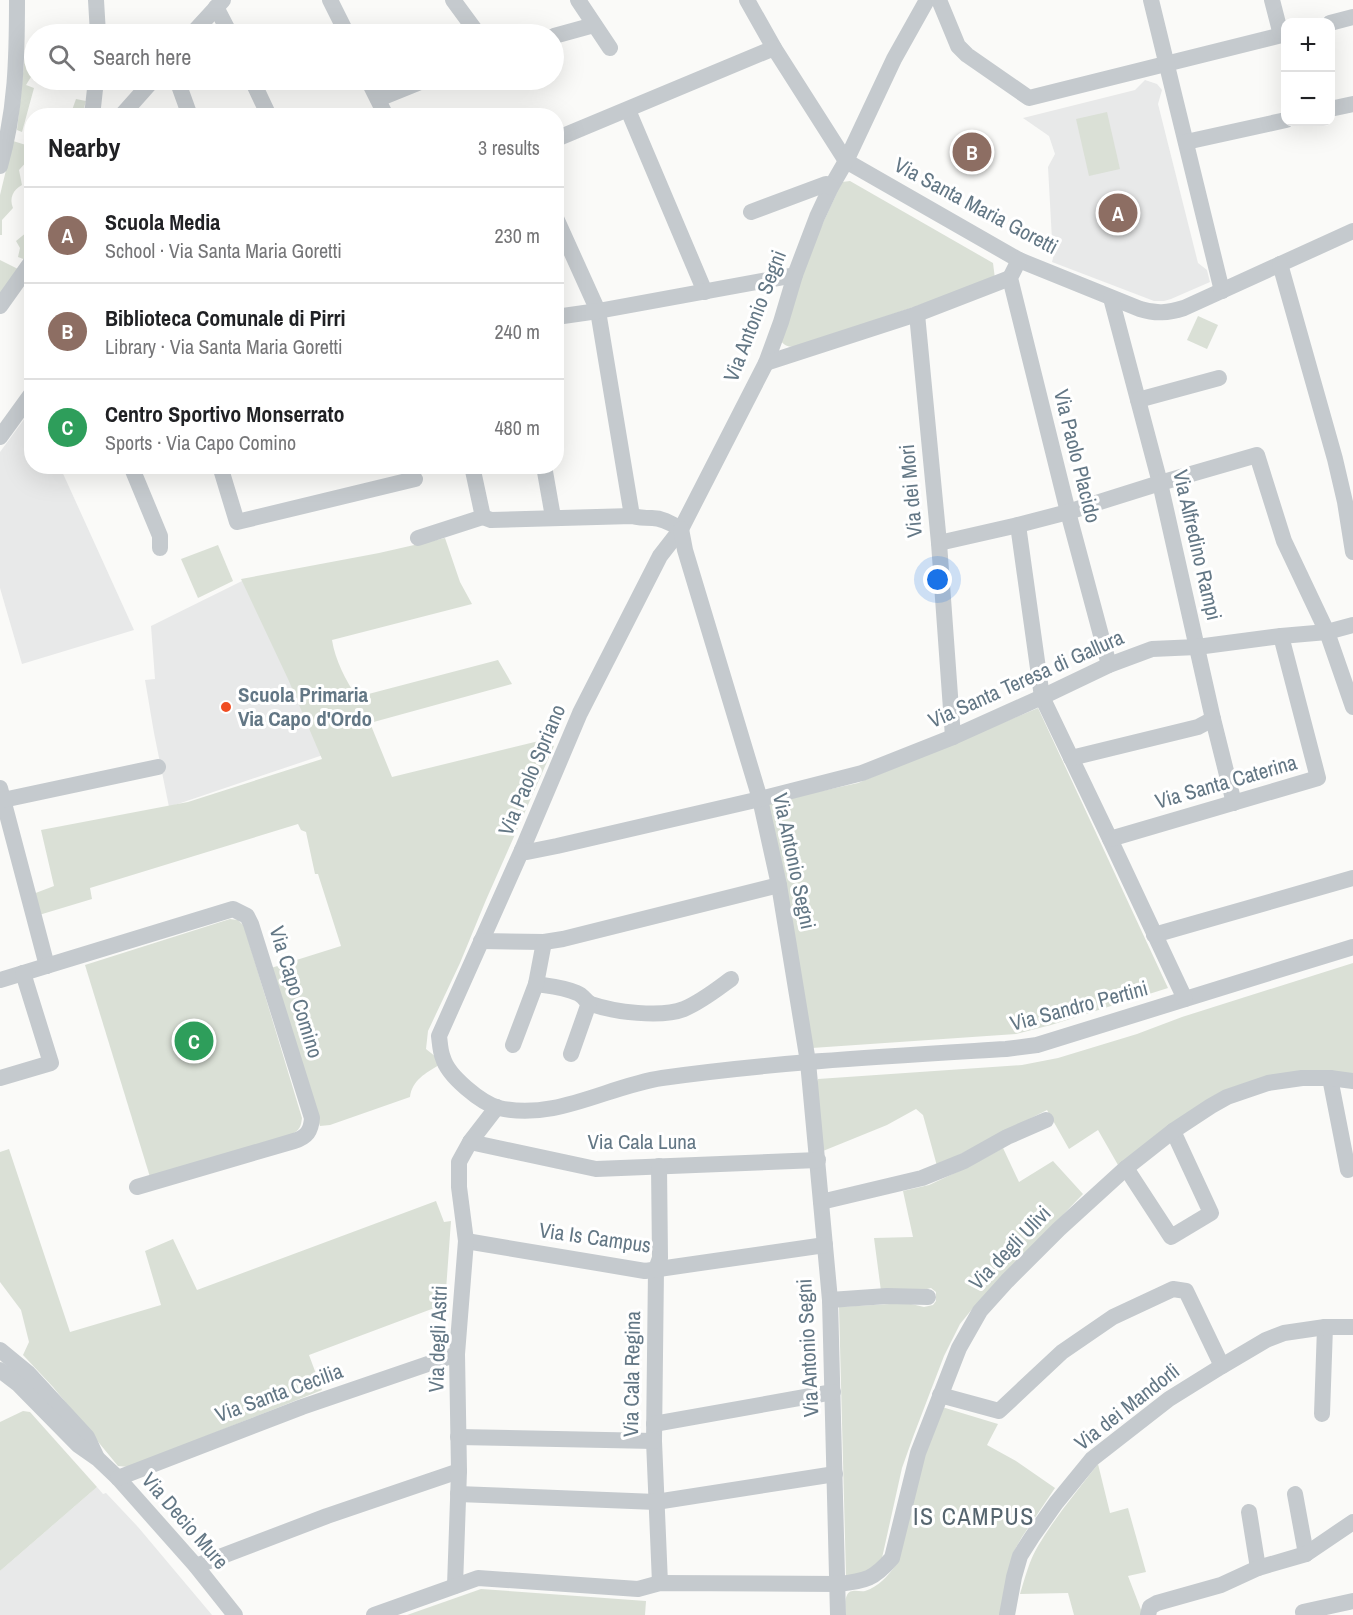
<!DOCTYPE html>
<meta charset="utf-8">
<style>
body{margin:0;font-family:"Archivo Narrow",sans-serif;background:#f6f6f6;color:#202124}
.controls{position:absolute;right:18px;top:18px;display:grid;overflow:hidden;border-radius:12px;box-shadow:0 6px 24px #0002}
.controls button{width:54px;height:54px;display:grid;place-items:center;padding:0;border:0;border-bottom:2px solid #e0e0e0;background:#fff;color:#202124;font:30px sans-serif}
.you{position:absolute;left:938px;top:580px;width:21px;height:21px;margin:-15px;border:4px solid #fff;border-radius:50%;background:#1a73e8;box-shadow:0 0 0 9px #1a73e833}
.badge{display:grid;place-items:center;width:39px;height:39px;border-radius:50%;background:#d93025;color:#fff;font-size:20px;font-weight:700}
.pin{position:absolute;translate:-50% -50%;border:3px solid #fff;box-shadow:0 2px 6px #0006}
.list{margin:0;padding:0;list-style:none}
h2{display:flex;justify-content:space-between;align-items:center;height:78px;margin:0;padding:0 24px;font-size:26px}
h2 small{font-size:20px;font-weight:400;color:#757577}
.list li{display:grid;grid-template-columns:39px 1fr auto;gap:18px;align-items:center;box-sizing:border-box;height:96px;padding:0 24px;border-top:2px solid #e0e0e0}
.list b{display:block;font-size:22px;white-space:nowrap}
.list p{margin:0;font-size:20px;white-space:nowrap;color:#757577}
.list em{font-size:20px;font-style:normal;color:#757577}
.icon{flex:none;width:33px;height:33px;fill:none;stroke:currentColor;stroke-width:2;stroke-linecap:round;stroke-linejoin:round}
.map{position:relative;flex:none;width:1353px;height:1615px;overflow:hidden}
.search{position:absolute;background:#fff;box-shadow:0 6px 24px #0002;left:24px;top:24px;width:540px;height:66px;display:flex;align-items:center;gap:15px;box-sizing:border-box;padding:0 21px;border-radius:33px;color:#757577;font-size:22px}
.panel{position:absolute;background:#fff;box-shadow:0 6px 24px #0002;left:24px;top:108px;width:540px;height:366px;border-radius:24px}
.map>svg:first-child{display:block}
.built{fill:#e8e9e9}
.green{fill:#dae0d6}
.lines{fill:none;stroke-linecap:round;stroke-linejoin:round}
.minor{stroke:#c5cace;stroke-width:16}
.poi-dot{fill:#f04d22;stroke:#fff;stroke-width:2}
.labels{text-anchor:middle;stroke-width:6;stroke-linejoin:round;paint-order:stroke}
.street-label{font-size:21px;fill:#637785;stroke:#fff}
.poi-label{font-size:21px;font-weight:bold;fill:#637785;stroke:#fff;text-anchor:start}
.quarter-label{font-size:24px;letter-spacing:1.5px;fill:#56656f;stroke:#fff}
</style>
<div class="map">
<svg width="1353" height="1615" viewBox="0 0 1353 1615">
<rect width="100%" height="100%" fill="#fafaf8"/>
<!-- built -->
<g class="built">
<path d="M 1145,80 L 1157,84 L 1162,90 L 1158,104 L 1198,263 L 1207,270 L 1210,282 L 1171,299 L 1164,301 L 1154,301 L 1052,262 L 1053,258 L 1048,167 L 1055,154 L 1049,136 L 1023,118 L 1135,90 Z"/>
<path d="M 31,410 L 32,466 L 60,467 L 134,630 L 22,664 L 0,588 L 0,452 Z"/>
<path d="M 246,579 L 323,755 L 169,807 L 154,733 L 145,680 L 155,679 L 151,626 Z"/>
<path d="M 97,1487 L 103,1494 L 106,1493 L 138,1527 L 212,1615 L 0,1615 L 0,1571 Z"/>
</g>
<!-- green -->
<g class="green">
<path d="M 27,53 L 34,53 L 34,72 L 26,85 L 34,88 L 22,132 L 17,130 L 25,55 Z"/>
<path d="M 76,99 L 86,101 L 82,115 L 70,116 Z"/>
<path d="M 1107,112 L 1120,169 L 1089,176 L 1076,119 Z"/>
<path d="M 13,141 L 26,145 L 24,151 L 29,159 L 19,170 L 22,185 C 13,190 9,198 13,208 L 2,220 L 2,235 L 0,235 L 0,195 Z"/>
<path d="M 850,181 L 993,263 L 995,279 L 800,346 C 792,347 786,348 781,341 L 809,253 L 842,182 Z"/>
<path d="M 28,216 L 31,216 L 31,251 L 26,260 L 18,257 L 20,248 L 16,241 L 27,232 Z"/>
<path d="M 0,260 L 18,269 L 0,295 Z"/>
<path d="M 1198,316 L 1218,325 L 1207,349 L 1187,340 Z"/>
<path d="M 445,538 L 460,582 L 472,604 L 332,640 C 335,660 346,681 357,697 L 498,660 L 512,684 L 370,723 L 392,777 L 543,740 L 554,746 L 486,900 L 460,963 L 428,1031 L 426,1049 L 436,1057 L 439,1065 C 426,1073 412,1080 410,1097 L 330,1125 L 320,1126 L 271,968 L 341,946 L 318,874 L 315,874 L 306,832 L 301,830 L 298,824 L 90,888 L 92,899 L 39,915 L 33,894 L 54,886 L 41,830 L 188,802 L 322,759 L 288,679 L 241,579 L 379,553 Z"/>
<path d="M 218,545 L 233,581 L 198,598 L 181,559 Z"/>
<path d="M 1038,708 L 1168,988 L 1051,1025 L 1016,1034 L 812,1048 L 767,803 L 858,783 Z"/>
<path d="M 230,919 L 238,920 L 244,926 L 302,1118 C 301,1126 300,1130 292,1134 L 150,1177 L 85,965 Z"/>
<path d="M 1353,963 L 1353,1076 L 1265,1078 L 1118,1165 L 1098,1130 L 1069,1149 L 1047,1110 L 937,1166 L 923,1115 L 916,1109 L 887,1125 L 823,1151 L 816,1085 L 818,1079 L 1022,1065 L 1058,1058 L 1137,1034 L 1182,1017 Z"/>
<path d="M 1003,1148 L 1019,1182 L 1053,1161 L 1083,1194 L 973,1308 L 960,1324 L 944,1356 L 913,1437 L 902,1468 L 882,1558 C 871,1572 863,1573 846,1576 L 839,1307 L 907,1303 L 924,1307 L 933,1305 L 936,1301 L 936,1292 L 931,1288 L 919,1291 L 881,1291 L 874,1238 L 913,1237 L 903,1191 L 929,1185 L 970,1166 Z"/>
<path d="M 9,1149 L 70,1332 L 161,1305 L 145,1251 L 173,1239 L 197,1290 L 436,1201 L 444,1222 L 451,1221 L 445,1304 L 309,1355 L 322,1390 L 129,1467 L 118,1466 L 53,1387 L 23,1355 L 29,1342 L 21,1310 L 0,1282 L 0,1152 Z"/>
<path d="M 942,1407 L 998,1424 L 987,1445 L 1016,1461 L 1055,1488 L 1022,1537 L 1013,1553 L 1000,1615 L 846,1615 C 846,1609 844,1601 847,1595 C 851,1588 858,1592 865,1591 C 878,1587 888,1576 895,1566 L 922,1460 Z"/>
<path d="M 23,1411 L 30,1412 L 97,1487 L 0,1571 L 0,1422 Z"/>
<path d="M 1098,1464 L 1110,1513 L 1128,1508 L 1146,1572 L 1128,1576 L 1143,1615 L 1074,1615 L 1068,1593 L 1020,1594 C 1025,1578 1029,1561 1038,1546 C 1055,1517 1078,1490 1098,1464 Z"/>
<path d="M 481,1589 L 646,1601 L 645,1615 L 407,1615 Z"/>
</g>
<g class="lines">
<!-- minor -->
<g class="minor">
<path d="M 96,0 L 98,34"/>
<path d="M 330,0 L 347,34"/>
<path d="M 453,0 L 478,34"/>
<path d="M 578,0 L 610,48"/>
<path d="M 747,0 L 774,48 L 846,161 L 1019,260 L 1140,309 C 1156,314 1168,313 1184,308 L 1353,231"/>
<path d="M 927,0 L 894,59 L 846,161 L 831,187 L 817,217 L 795,275 L 781,322 L 766,363 L 681,529 L 660,556 L 580,713 L 522,850 L 439,1036 C 440,1043 440,1051 443,1058 C 448,1076 481,1103 499,1108 C 556,1121 608,1086 662,1078 C 776,1062 891,1056 1006,1049 L 1037,1045 L 1353,947"/>
<path d="M 939,0 L 958,46 L 967,55 L 1029,98 L 1286,34"/>
<path d="M 1151,0 L 1222,291"/>
<path d="M 1272,0 L 1281,35"/>
<path d="M 216,7 L 230,34"/>
<path d="M 1330,23 L 1353,17"/>
<path d="M 192,34 L 223,0"/>
<path d="M 554,36 L 594,25"/>
<path d="M 177,80 L 190,116"/>
<path d="M 252,80 L 269,116"/>
<path d="M 368,80 L 386,116"/>
<path d="M 378,99 L 425,80"/>
<path d="M 1330,109 L 1353,104"/>
<path d="M 628,110 L 705,292"/>
<path d="M 91,116 L 93,107 L 96,80"/>
<path d="M 121,116 L 153,80"/>
<path d="M 556,139 L 774,48"/>
<path d="M 1186,142 L 1286,120"/>
<path d="M 0,166 C 16,110 17,57 17,0"/>
<path d="M 751,212 L 826,184 L 831,187"/>
<path d="M 556,218 L 598,311 L 632,516"/>
<path d="M 1019,260 L 1010,278 L 1068,512 L 1109,665"/>
<path d="M 1280,264 L 1335,459 L 1345,502 L 1353,552"/>
<path d="M 1111,298 L 1160,483 L 1213,719 L 1234,803"/>
<path d="M 0,306 L 32,261"/>
<path d="M 917,314 L 939,543 L 953,737"/>
<path d="M 556,317 L 598,311 L 795,275"/>
<path d="M 766,363 L 917,314 L 1010,278"/>
<path d="M 1138,400 L 1219,378"/>
<path d="M 0,437 L 32,393"/>
<path d="M 131,466 L 160,536 L 160,548"/>
<path d="M 220,466 L 237,522 L 415,479"/>
<path d="M 472,466 L 483,517"/>
<path d="M 544,466 L 553,517"/>
<path d="M 483,517 L 491,520 L 632,516 C 640,518 644,518 652,518 C 663,518 672,524 681,529"/>
<path d="M 1018,525 L 1042,697 L 1110,839 L 1185,999"/>
<path d="M 681,529 L 685,550 L 760,799 L 779,885 L 808,1062 L 830,1300 L 838,1615"/>
<path d="M 418,538 L 483,517"/>
<path d="M 939,543 L 1018,525 L 1068,512 L 1160,483 L 1257,455 L 1284,541 L 1327,632 L 1353,707"/>
<path d="M 1071,758 L 1198,727 L 1213,719"/>
<path d="M 0,788 L 47,966"/>
<path d="M 3,800 L 158,767"/>
<path d="M 1110,839 L 1318,778 L 1281,636"/>
<path d="M 522,850 L 527,852 L 557,846 L 760,799 L 862,773 L 953,737 L 1042,697 L 1109,665 L 1152,649 L 1197,647 L 1281,636 L 1327,632 L 1353,625"/>
<path d="M 1154,935 L 1353,878"/>
<path d="M 481,941 L 544,942 L 563,939 L 779,885"/>
<path d="M 0,980 L 233,909 L 247,916 L 251,924 L 312,1118 C 311,1131 307,1137 294,1141 L 137,1187"/>
<path d="M 536,984 C 549,986 564,987 577,993 C 583,995 586,1002 591,1004 C 614,1012 661,1018 684,1009 C 701,1002 716,990 731,979"/>
<path d="M 513,1045 L 536,984 L 544,942"/>
<path d="M 571,1054 L 589,1003"/>
<path d="M 0,1078 L 51,1063 L 23,973"/>
<path d="M 1330,1078 L 1348,1170"/>
<path d="M 470,1142 L 596,1169 L 818,1160"/>
<path d="M 659,1166 L 660,1258 L 656,1269 L 654,1441 L 660,1583"/>
<path d="M 1126,1168 L 1171,1237 L 1211,1213 L 1173,1131"/>
<path d="M 821,1202 L 922,1178 L 964,1161 L 1007,1137 L 1046,1120"/>
<path d="M 466,1241 L 645,1271 L 825,1245"/>
<path d="M 830,1300 L 887,1296 L 928,1297"/>
<path d="M 0,1350 L 28,1373 L 87,1437 L 96,1456"/>
<path d="M 0,1370 L 18,1384 L 78,1445 L 98,1459 L 118,1478 L 196,1566 L 235,1615"/>
<path d="M 940,1395 L 999,1411 L 1062,1352 L 1113,1317 L 1173,1289 L 1186,1291 L 1222,1366"/>
<path d="M 1322,1414 L 1325,1327"/>
<path d="M 654,1424 L 833,1392"/>
<path d="M 458,1437 L 654,1441"/>
<path d="M 118,1478 L 302,1407 L 457,1354"/>
<path d="M 458,1494 L 656,1502 L 835,1474"/>
<path d="M 1295,1494 L 1306,1554"/>
<path d="M 1249,1512 L 1258,1568"/>
<path d="M 196,1566 L 327,1516 L 459,1471"/>
<path d="M 455,1586 L 459,1471 L 457,1354 L 466,1241 L 459,1187 L 459,1162 L 470,1142 L 497,1107"/>
<path d="M 1303,1612 L 1353,1601"/>
<path d="M 374,1615 L 478,1578 L 638,1589 L 660,1583 L 838,1584 C 866,1581 874,1579 892,1558 L 918,1453 L 959,1348 L 980,1311 L 1007,1281 L 1059,1229 L 1126,1168 L 1173,1131 L 1211,1106 L 1227,1097 L 1268,1083 L 1302,1078 L 1330,1078 L 1353,1081"/>
<path d="M 1007,1615 L 1014,1577 L 1020,1556 L 1032,1537 L 1056,1503 L 1092,1459 L 1169,1399 L 1222,1366 L 1266,1340 L 1284,1333 L 1325,1327 L 1353,1327"/>
<path d="M 1148,1615 L 1150,1607 L 1157,1603 L 1221,1585 L 1258,1568 L 1306,1554 L 1353,1522"/>
</g>
</g>
<!-- markers -->
<circle class="poi-dot" cx="226" cy="707" r="6"/>
<g class="labels">
<!-- street labels -->
<g class="street-label">
<text transform="translate(976 206) rotate(28)" y="7">Via Santa Maria Goretti</text>
<text transform="translate(755 316) rotate(-69)" y="7">Via Antonio Segni</text>
<text transform="translate(1077 456) rotate(76)" y="7">Via Paolo Placido</text>
<text transform="translate(911 491) rotate(-95)" y="7">Via dei Mori</text>
<text transform="translate(1197 545) rotate(77)" y="7">Via Alfredino Rampi</text>
<text transform="translate(1026 679) rotate(-24)" y="7">Via Santa Teresa di Gallura</text>
<text transform="translate(532 770) rotate(-67)" y="7">Via Paolo Spriano</text>
<text transform="translate(1226 782) rotate(-16)" y="7">Via Santa Caterina</text>
<text transform="translate(794 861) rotate(78)" y="7">Via Antonio Segni</text>
<text transform="translate(296 992) rotate(73)" y="7">Via Capo Comino</text>
<text transform="translate(1079 1006) rotate(-15)" y="7">Via Sandro Pertini</text>
<text x="642" y="1149">Via Cala Luna</text>
<text transform="translate(595 1238) rotate(8)" y="7">Via Is Campus</text>
<text transform="translate(1010 1248) rotate(-46)" y="7">Via degli Ulivi</text>
<text transform="translate(438 1339) rotate(-88)" y="7">Via degli Astri</text>
<text transform="translate(808 1348) rotate(-93)" y="7">Via Antonio Segni</text>
<text transform="translate(632 1374) rotate(-89)" y="7">Via Cala Regina</text>
<text transform="translate(279 1393) rotate(-20)" y="7">Via Santa Cecilia</text>
<text transform="translate(1127 1407) rotate(-38)" y="7">Via dei Mandorli</text>
<text transform="translate(185 1521) rotate(49)" y="7">Via Decio Mure</text>
</g>
<!-- poi labels -->
<g class="poi-label">
<text x="238" y="702">Scuola Primaria<tspan x="238" dy="24">Via Capo d'Ordo</tspan></text>
</g>
<!-- quarter labels -->
<g class="quarter-label">
<text x="974" y="1525">IS CAMPUS</text>
</g>
</g>
</svg>
<div class="controls">
<button>+</button>
<button>−</button>
</div>
<div class="you"></div>
<div class="pin badge" style="left:1118px;top:213px;background:#8d6e63">A</div>
<div class="pin badge" style="left:972px;top:152px;background:#8d6e63">B</div>
<div class="pin badge" style="left:194px;top:1041px;background:#2e9e5b">C</div>
<div class="search"><svg class="icon" aria-label="search" viewBox="0 0 24 24"><circle cx="10" cy="10" r="6"/><path d="M15 15l6 6"/></svg>Search here</div>
<section class="panel">
<h2>Nearby<small>3 results</small></h2>
<ul class="list">
<li><span class="badge" style="background:#8d6e63">A</span><div><b>Scuola Media</b><p>School · Via Santa Maria Goretti</p></div><em>230 m</em></li>
<li><span class="badge" style="background:#8d6e63">B</span><div><b>Biblioteca Comunale di Pirri</b><p>Library · Via Santa Maria Goretti</p></div><em>240 m</em></li>
<li><span class="badge" style="background:#2e9e5b">C</span><div><b>Centro Sportivo Monserrato</b><p>Sports · Via Capo Comino</p></div><em>480 m</em></li>
</ul>
</section>
</div>
